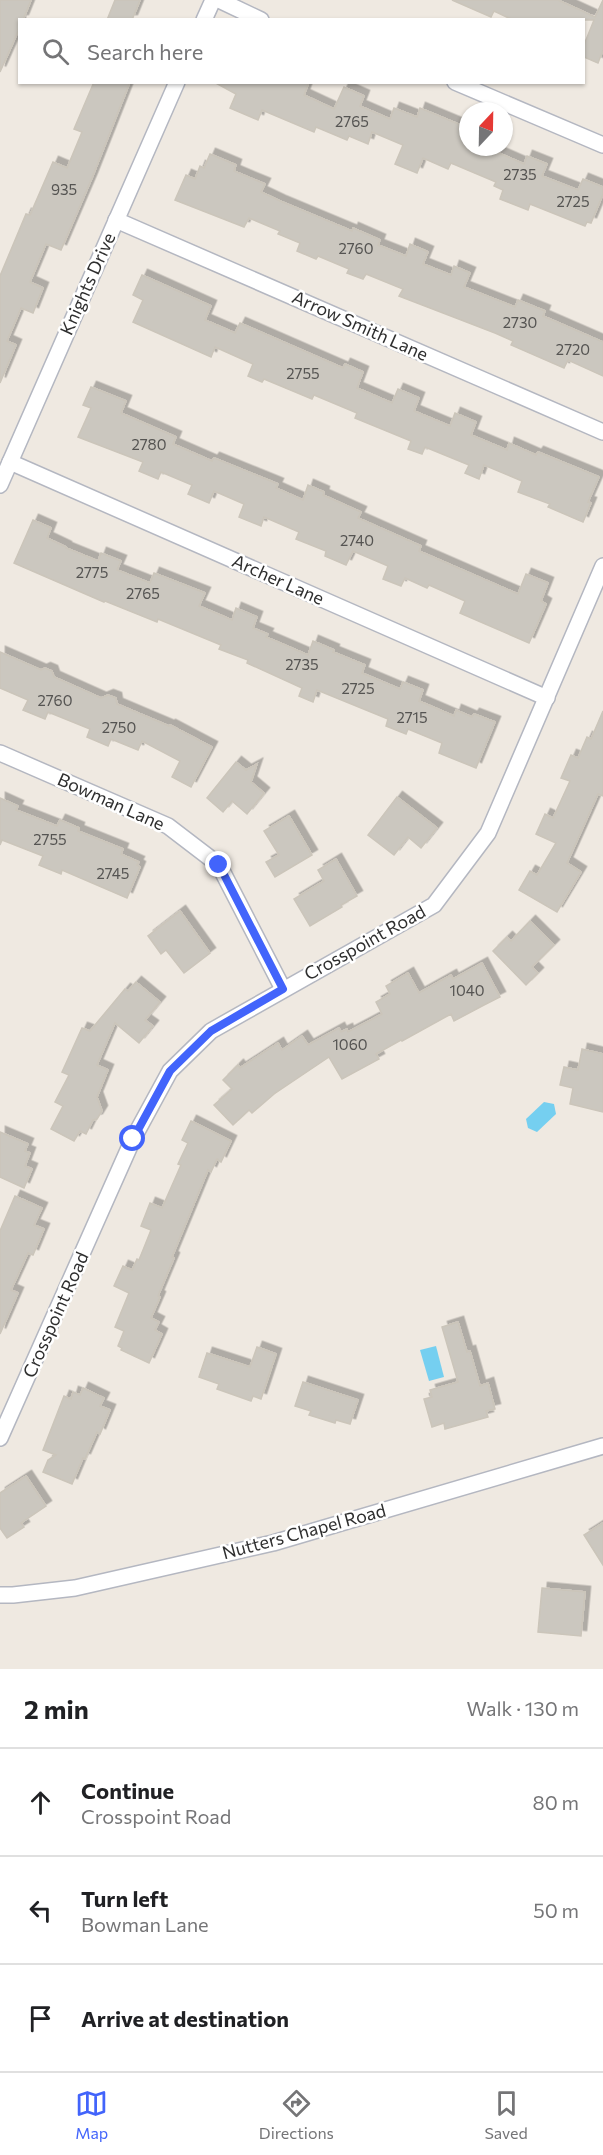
<!DOCTYPE html>
<meta charset="utf-8">
<style>
body{margin:0;font-family:Commissioner,sans-serif;background:#f2f2f2;color:#202124}
.compass{position:absolute;left:459px;top:102px;width:54px;height:54px;border-radius:50%;background:#fff;box-shadow:0 2px 4px #0004;rotate:22deg}
.stop{position:absolute;width:18px;height:18px;margin:-14px;border:4px solid #4264fb;border-radius:50%;background:#fff}
.stop.end{background:#4264fb;border-color:#fff;box-shadow:0 2px 6px #0008}
.list{margin:0;padding:0;list-style:none}
h2{display:flex;justify-content:space-between;align-items:center;height:78px;margin:0;padding:0 24px;font-size:26px}
h2 small{font-size:20px;font-weight:400;color:#757577}
.list li{display:grid;grid-template-columns:39px 1fr auto;gap:18px;align-items:center;box-sizing:border-box;height:108px;padding:0 24px;border-top:2px solid #e0e0e0}
.list b{display:block;font-size:22px;white-space:nowrap}
.list p{margin:0;font-size:20px;white-space:nowrap;color:#757577}
.list em{font-size:20px;font-style:normal;color:#757577}
.icon{flex:none;width:33px;height:33px;fill:none;stroke:currentColor;stroke-width:2;stroke-linecap:round;stroke-linejoin:round}
.map{position:relative;flex:none;width:603px;height:1669px;overflow:hidden}
.search{position:absolute;background:#fff;box-shadow:0 2px 4px #0004;left:18px;right:18px;top:18px;height:66px;display:flex;align-items:center;gap:15px;box-sizing:border-box;padding:0 21px;border-radius:0px;color:#757577;font-size:22px}
.sheet{height:402px;background:#fff}
nav{display:flex;justify-content:space-around;align-items:center;box-sizing:border-box;height:84px;border-top:2px solid #e0e0e0;background:#fff;font-size:16px;color:#757577}
nav a{display:grid;justify-items:center;gap:3px}
nav .on{color:#4264fb}
.map>svg:first-child{display:block}
.water{fill:#75cff0}
.building{fill:#cbc7bf;stroke:#cbc5ba;stroke-width:1.5;filter:url(#shadow)}
.lines{fill:none;stroke-linecap:round;stroke-linejoin:round}
.street-casing{stroke:#b4b7c1;stroke-width:18}
.street{stroke:#fff;stroke-width:15}
.route{stroke:#4264fb;stroke-width:8}
.labels{text-anchor:middle;stroke-width:5;stroke-linejoin:round;paint-order:stroke}
.number-label{font-size:15px;fill:#555452}
.street-label{font-size:18px;fill:#2e2e2e;stroke:#fff}
</style>
<div class="map">
<svg width="603" height="1669" viewBox="0 0 603 1669">
<defs>
<filter id="shadow"><feDropShadow dx="5.5" dy="-5.5" stdDeviation="0" flood-color="#0004"/></filter>
</defs>
<rect width="100%" height="100%" fill="#efe9e1"/>
<!-- water -->
<g class="water">
<path d="M 544,1102 L 554,1104 L 556,1114 L 537,1132 L 528,1128 L 526,1119 Z"/>
<path d="M 436,1346 L 444,1377 L 429,1381 L 420,1350 Z"/>
</g>
<!-- building -->
<g class="building">
<path d="M 0,0 L 31,0 L 23,20 L 20,20 L 20,27 L 0,72 Z"/>
<path d="M 115,0 L 140,0 L 132,20 L 107,20 Z"/>
<path d="M 452,0 L 558,0 L 595,17 L 603,0 L 603,50 L 598,63 L 584,57 L 584,45 L 594,20 L 513,20 L 494,11 L 491,17 Z"/>
<path d="M 94,82 L 130,82 L 92,178 L 61,250 L 46,244 L 30,282 L 43,288 L 33,313 L 21,308 L 7,341 L 16,345 L 0,383 L 0,276 L 26,214 L 30,215 L 53,162 L 67,168 L 82,132 L 74,129 Z"/>
<path d="M 214,82 L 309,82 L 304,95 L 334,109 L 344,87 L 364,96 L 360,106 L 390,119 L 394,108 L 417,117 L 420,108 L 468,128 L 468,147 L 493,147 L 492,150 L 524,164 L 527,156 L 547,164 L 542,176 L 578,190 L 583,179 L 603,187 L 603,194 L 591,223 L 587,222 L 585,226 L 530,204 L 528,210 L 500,199 L 503,190 L 494,186 L 496,182 L 451,163 L 448,169 L 423,158 L 417,173 L 395,164 L 403,145 L 372,132 L 368,144 L 349,136 L 347,140 L 316,127 L 314,132 L 262,110 L 258,120 L 230,108 L 236,94 Z"/>
<path d="M 210,154 L 236,165 L 234,171 L 265,184 L 261,192 L 280,201 L 352,231 L 353,228 L 380,240 L 378,245 L 406,256 L 410,244 L 428,252 L 423,264 L 451,275 L 454,266 L 470,273 L 464,287 L 515,307 L 518,300 L 545,311 L 543,316 L 603,342 L 603,376 L 568,360 L 564,368 L 511,345 L 513,341 L 495,333 L 399,296 L 403,289 L 366,274 L 363,279 L 347,273 L 349,269 L 318,256 L 316,259 L 297,251 L 300,243 L 278,234 L 280,231 L 249,218 L 244,227 L 175,200 L 186,175 L 195,179 L 200,166 L 204,168 Z"/>
<path d="M 142,275 L 211,306 L 205,320 L 235,333 L 240,323 L 343,368 L 345,364 L 363,372 L 357,388 L 392,403 L 398,389 L 419,398 L 414,411 L 450,426 L 455,413 L 476,422 L 471,435 L 507,450 L 509,443 L 536,455 L 538,452 L 599,477 L 588,502 L 591,503 L 583,522 L 548,507 L 550,504 L 518,492 L 522,481 L 484,465 L 479,479 L 465,473 L 469,465 L 425,447 L 422,454 L 408,449 L 411,441 L 355,418 L 357,413 L 314,395 L 312,399 L 264,379 L 262,382 L 248,376 L 253,364 L 215,347 L 211,357 L 133,322 L 143,300 L 133,295 Z"/>
<path d="M 91,387 L 126,401 L 121,413 L 176,437 L 173,444 L 212,461 L 214,458 L 278,484 L 276,488 L 303,500 L 308,485 L 324,492 L 323,495 L 361,512 L 358,518 L 421,546 L 419,551 L 518,594 L 526,574 L 548,583 L 541,601 L 546,604 L 529,643 L 460,613 L 465,601 L 429,585 L 427,588 L 405,578 L 401,586 L 383,579 L 388,566 L 353,551 L 346,565 L 325,556 L 326,551 L 296,539 L 299,532 L 264,517 L 261,526 L 239,517 L 244,504 L 214,491 L 209,503 L 188,494 L 192,485 L 161,472 L 158,479 L 139,471 L 143,462 L 78,437 L 91,408 L 83,405 Z"/>
<path d="M 33,520 L 51,528 L 47,538 L 66,547 L 66,548 L 98,561 L 101,553 L 121,561 L 117,570 L 150,583 L 154,573 L 205,593 L 199,606 L 232,620 L 236,608 L 257,617 L 253,628 L 268,634 L 266,637 L 308,655 L 313,641 L 334,650 L 333,652 L 365,665 L 362,673 L 400,689 L 403,682 L 423,690 L 419,701 L 454,716 L 456,710 L 472,717 L 474,714 L 495,722 L 476,768 L 439,753 L 442,743 L 408,729 L 406,734 L 386,726 L 388,719 L 317,690 L 313,702 L 299,696 L 302,688 L 247,663 L 248,660 L 219,649 L 221,645 L 158,619 L 157,622 L 105,601 L 104,602 L 14,563 Z"/>
<path d="M 0,652 L 41,670 L 45,668 L 52,671 L 54,677 L 101,698 L 108,695 L 116,698 L 117,704 L 169,726 L 170,725 L 212,747 L 191,787 L 172,777 L 180,761 L 142,741 L 138,750 L 111,739 L 108,746 L 87,737 L 90,729 L 48,712 L 45,719 L 23,710 L 28,700 L 0,688 Z"/>
<path d="M 603,711 L 603,796 L 598,794 L 567,863 L 581,872 L 557,912 L 519,890 L 530,871 L 537,875 L 556,843 L 536,834 L 545,814 L 553,818 L 570,781 L 561,778 L 571,755 L 578,758 L 587,737 L 591,739 Z"/>
<path d="M 236,762 L 246,770 L 257,764 L 251,782 L 264,793 L 247,814 L 232,801 L 223,812 L 207,798 Z"/>
<path d="M 397,797 L 437,828 L 421,848 L 408,837 L 394,855 L 368,835 Z"/>
<path d="M 0,798 L 18,806 L 16,810 L 57,826 L 60,820 L 79,828 L 78,831 L 123,849 L 121,854 L 139,862 L 137,865 L 140,867 L 127,898 L 62,870 L 61,874 L 39,865 L 43,856 L 2,840 L 0,845 Z"/>
<path d="M 289,816 L 312,855 L 275,877 L 266,862 L 279,855 L 264,831 Z"/>
<path d="M 336,859 L 357,896 L 341,905 L 342,907 L 310,926 L 294,899 L 324,881 L 318,870 Z"/>
<path d="M 180,911 L 210,953 L 184,973 L 166,950 L 161,954 L 148,936 Z"/>
<path d="M 530,921 L 554,945 L 532,967 L 538,973 L 526,985 L 493,951 L 507,937 L 511,941 Z"/>
<path d="M 482,963 L 500,997 L 484,1005 L 454,1021 L 451,1014 L 402,1041 L 401,1040 L 376,1054 L 379,1059 L 342,1079 L 329,1057 L 274,1094 L 252,1113 L 249,1110 L 233,1125 L 214,1105 L 232,1089 L 223,1080 L 238,1065 L 240,1068 L 278,1043 L 282,1050 L 302,1036 L 308,1045 L 339,1028 L 341,1032 L 347,1029 L 348,1032 L 382,1014 L 376,1002 L 390,994 L 386,986 L 408,973 L 419,993 L 451,975 L 453,979 Z"/>
<path d="M 136,982 L 160,1002 L 145,1020 L 153,1026 L 139,1043 L 115,1023 L 97,1065 L 108,1070 L 97,1097 L 102,1111 L 97,1119 L 93,1120 L 86,1134 L 80,1131 L 74,1141 L 51,1129 L 63,1106 L 55,1102 L 69,1075 L 62,1072 L 82,1028 L 90,1031 L 125,989 L 128,991 Z"/>
<path d="M 582,1049 L 603,1054 L 603,1112 L 570,1104 L 573,1088 L 560,1085 L 564,1067 L 578,1070 Z"/>
<path d="M 191,1121 L 231,1141 L 221,1162 L 217,1159 L 211,1172 L 208,1170 L 172,1257 L 174,1258 L 158,1296 L 160,1297 L 151,1318 L 159,1322 L 155,1330 L 162,1334 L 149,1363 L 121,1350 L 122,1348 L 118,1346 L 124,1331 L 115,1327 L 129,1293 L 114,1286 L 123,1266 L 132,1270 L 137,1259 L 139,1260 L 151,1230 L 141,1226 L 150,1203 L 162,1208 L 181,1165 L 178,1164 L 188,1143 L 182,1140 Z"/>
<path d="M 0,1132 L 28,1144 L 25,1151 L 30,1153 L 25,1166 L 32,1169 L 24,1188 L 0,1177 Z"/>
<path d="M 15,1196 L 42,1208 L 34,1225 L 44,1229 L 33,1255 L 28,1253 L 11,1290 L 18,1293 L 0,1334 L 0,1231 Z"/>
<path d="M 458,1322 L 467,1352 L 470,1351 L 480,1386 L 488,1383 L 495,1409 L 486,1411 L 488,1417 L 445,1429 L 444,1423 L 432,1427 L 424,1399 L 432,1397 L 430,1390 L 458,1382 L 442,1327 Z"/>
<path d="M 257,1347 L 276,1354 L 261,1399 L 253,1396 L 251,1401 L 217,1389 L 219,1384 L 199,1377 L 207,1353 L 250,1367 Z"/>
<path d="M 303,1382 L 358,1400 L 350,1424 L 336,1420 L 335,1423 L 309,1415 L 311,1411 L 295,1406 Z"/>
<path d="M 83,1388 L 104,1398 L 100,1406 L 110,1410 L 100,1434 L 97,1432 L 85,1459 L 83,1458 L 72,1484 L 43,1472 L 48,1460 L 56,1455 L 43,1450 L 64,1396 L 71,1399 L 73,1392 L 80,1395 Z"/>
<path d="M 26,1476 L 46,1506 L 21,1523 L 24,1527 L 7,1538 L 0,1528 L 0,1493 Z"/>
<path d="M 603,1523 L 603,1565 L 584,1535 Z"/>
<path d="M 542,1588 L 585,1592 L 581,1636 L 538,1632 Z"/>
</g>
<g class="lines">
<defs>
<g id="street">
<path d="M 219,0 L 261,20"/>
<path d="M 204,20 L 213,0"/>
<path d="M 455,82 L 603,145"/>
<path d="M 116,220 L 603,432"/>
<path d="M 10,462 L 547,698"/>
<path d="M 0,485 L 177,82"/>
<path d="M 0,753 L 168,826 L 219,865 L 283,989"/>
<path d="M 0,1438 L 133,1139 L 170,1071 L 211,1031 L 434,905 L 488,833 L 603,566"/>
<path d="M 0,1595 L 13,1595 L 75,1588 L 273,1543 L 603,1446"/>
</g>
</defs>
<!-- street casing -->
<use href="#street" class="street-casing"/>
<!-- street -->
<use href="#street" class="street"/>
</g>
<g class="lines">
<!-- route -->
<path class="route" d="M 133,1139 L 170,1071 L 211,1031 L 283,989 L 219,865"/>
</g>
<g class="labels">
<!-- number labels -->
<g class="number-label">
<text x="352" y="127">2765</text>
<text x="520" y="180">2735</text>
<text x="64" y="195">935</text>
<text x="573" y="207">2725</text>
<text x="356" y="254">2760</text>
<text x="520" y="328">2730</text>
<text x="573" y="355">2720</text>
<text x="303" y="379">2755</text>
<text x="149" y="450">2780</text>
<text x="357" y="546">2740</text>
<text x="92" y="578">2775</text>
<text x="143" y="599">2765</text>
<text x="302" y="670">2735</text>
<text x="358" y="694">2725</text>
<text x="55" y="706">2760</text>
<text x="412" y="723">2715</text>
<text x="119" y="733">2750</text>
<text x="50" y="845">2755</text>
<text x="113" y="879">2745</text>
<text x="467" y="996">1040</text>
<text x="350" y="1050">1060</text>
</g>
<!-- street labels -->
<g class="street-label">
<text transform="translate(88 284) rotate(-66)" y="6">Knights Drive</text>
<text transform="translate(360 326) rotate(24)" y="6">Arrow Smith Lane</text>
<text transform="translate(278 580) rotate(24)" y="6">Archer Lane</text>
<text transform="translate(111 802) rotate(24)" y="6">Bowman Lane</text>
<text transform="translate(365 943) rotate(-29)" y="6">Crosspoint Road</text>
<text transform="translate(56 1315) rotate(-66)" y="6">Crosspoint Road</text>
<text transform="translate(304 1532) rotate(-15)" y="6">Nutters Chapel Road</text>
</g>
</g>
</svg>
<svg class="compass" viewBox="-18 -18 36 36"><path d="M0-13l5 13h-10z" fill="#e53935"/><path d="M0 13l5-13h-10z" fill="#757577"/></svg>
<div class="stop" style="left:133px;top:1139px"></div>
<div class="stop end" style="left:219px;top:865px"></div>
<div class="search"><svg class="icon" aria-label="search" viewBox="0 0 24 24"><circle cx="10" cy="10" r="6"/><path d="M15 15l6 6"/></svg>Search here</div>
</div>
<section class="sheet">
<h2>2 min<small>Walk · 130 m</small></h2>
<ul class="list">
<li><svg class="icon" aria-label="ahead" viewBox="0 0 24 24"><path d="M12 20V5M6 11l6-6 6 6"/></svg><div><b>Continue</b><p>Crosspoint Road</p></div><em>80 m</em></li>
<li><svg class="icon" aria-label="left" viewBox="0 0 24 24"><path d="M17 20v-9H6M10 6l-5 5 5 5"/></svg><div><b>Turn left</b><p>Bowman Lane</p></div><em>50 m</em></li>
<li><svg class="icon" aria-label="arrive" viewBox="0 0 24 24"><path d="M6 21V4h12l-3 4 3 4H6"/></svg><div><b>Arrive at destination</b></div></li>
</ul>
</section>
<nav>
<a class="on"><svg class="icon" aria-label="map" viewBox="0 0 24 24"><path d="M3 6l6-2 6 2 6-2v14l-6 2-6-2-6 2zM9 4v14M15 6v14"/></svg>Map</a>
<a><svg class="icon" aria-label="directions" viewBox="0 0 24 24"><path d="M12 3l9 9-9 9-9-9zM9 14v-3h6M13 9l2 2-2 2"/></svg>Directions</a>
<a><svg class="icon" aria-label="saved" viewBox="0 0 24 24"><path d="M7 4h10v16l-5-4-5 4z"/></svg>Saved</a>
</nav>
